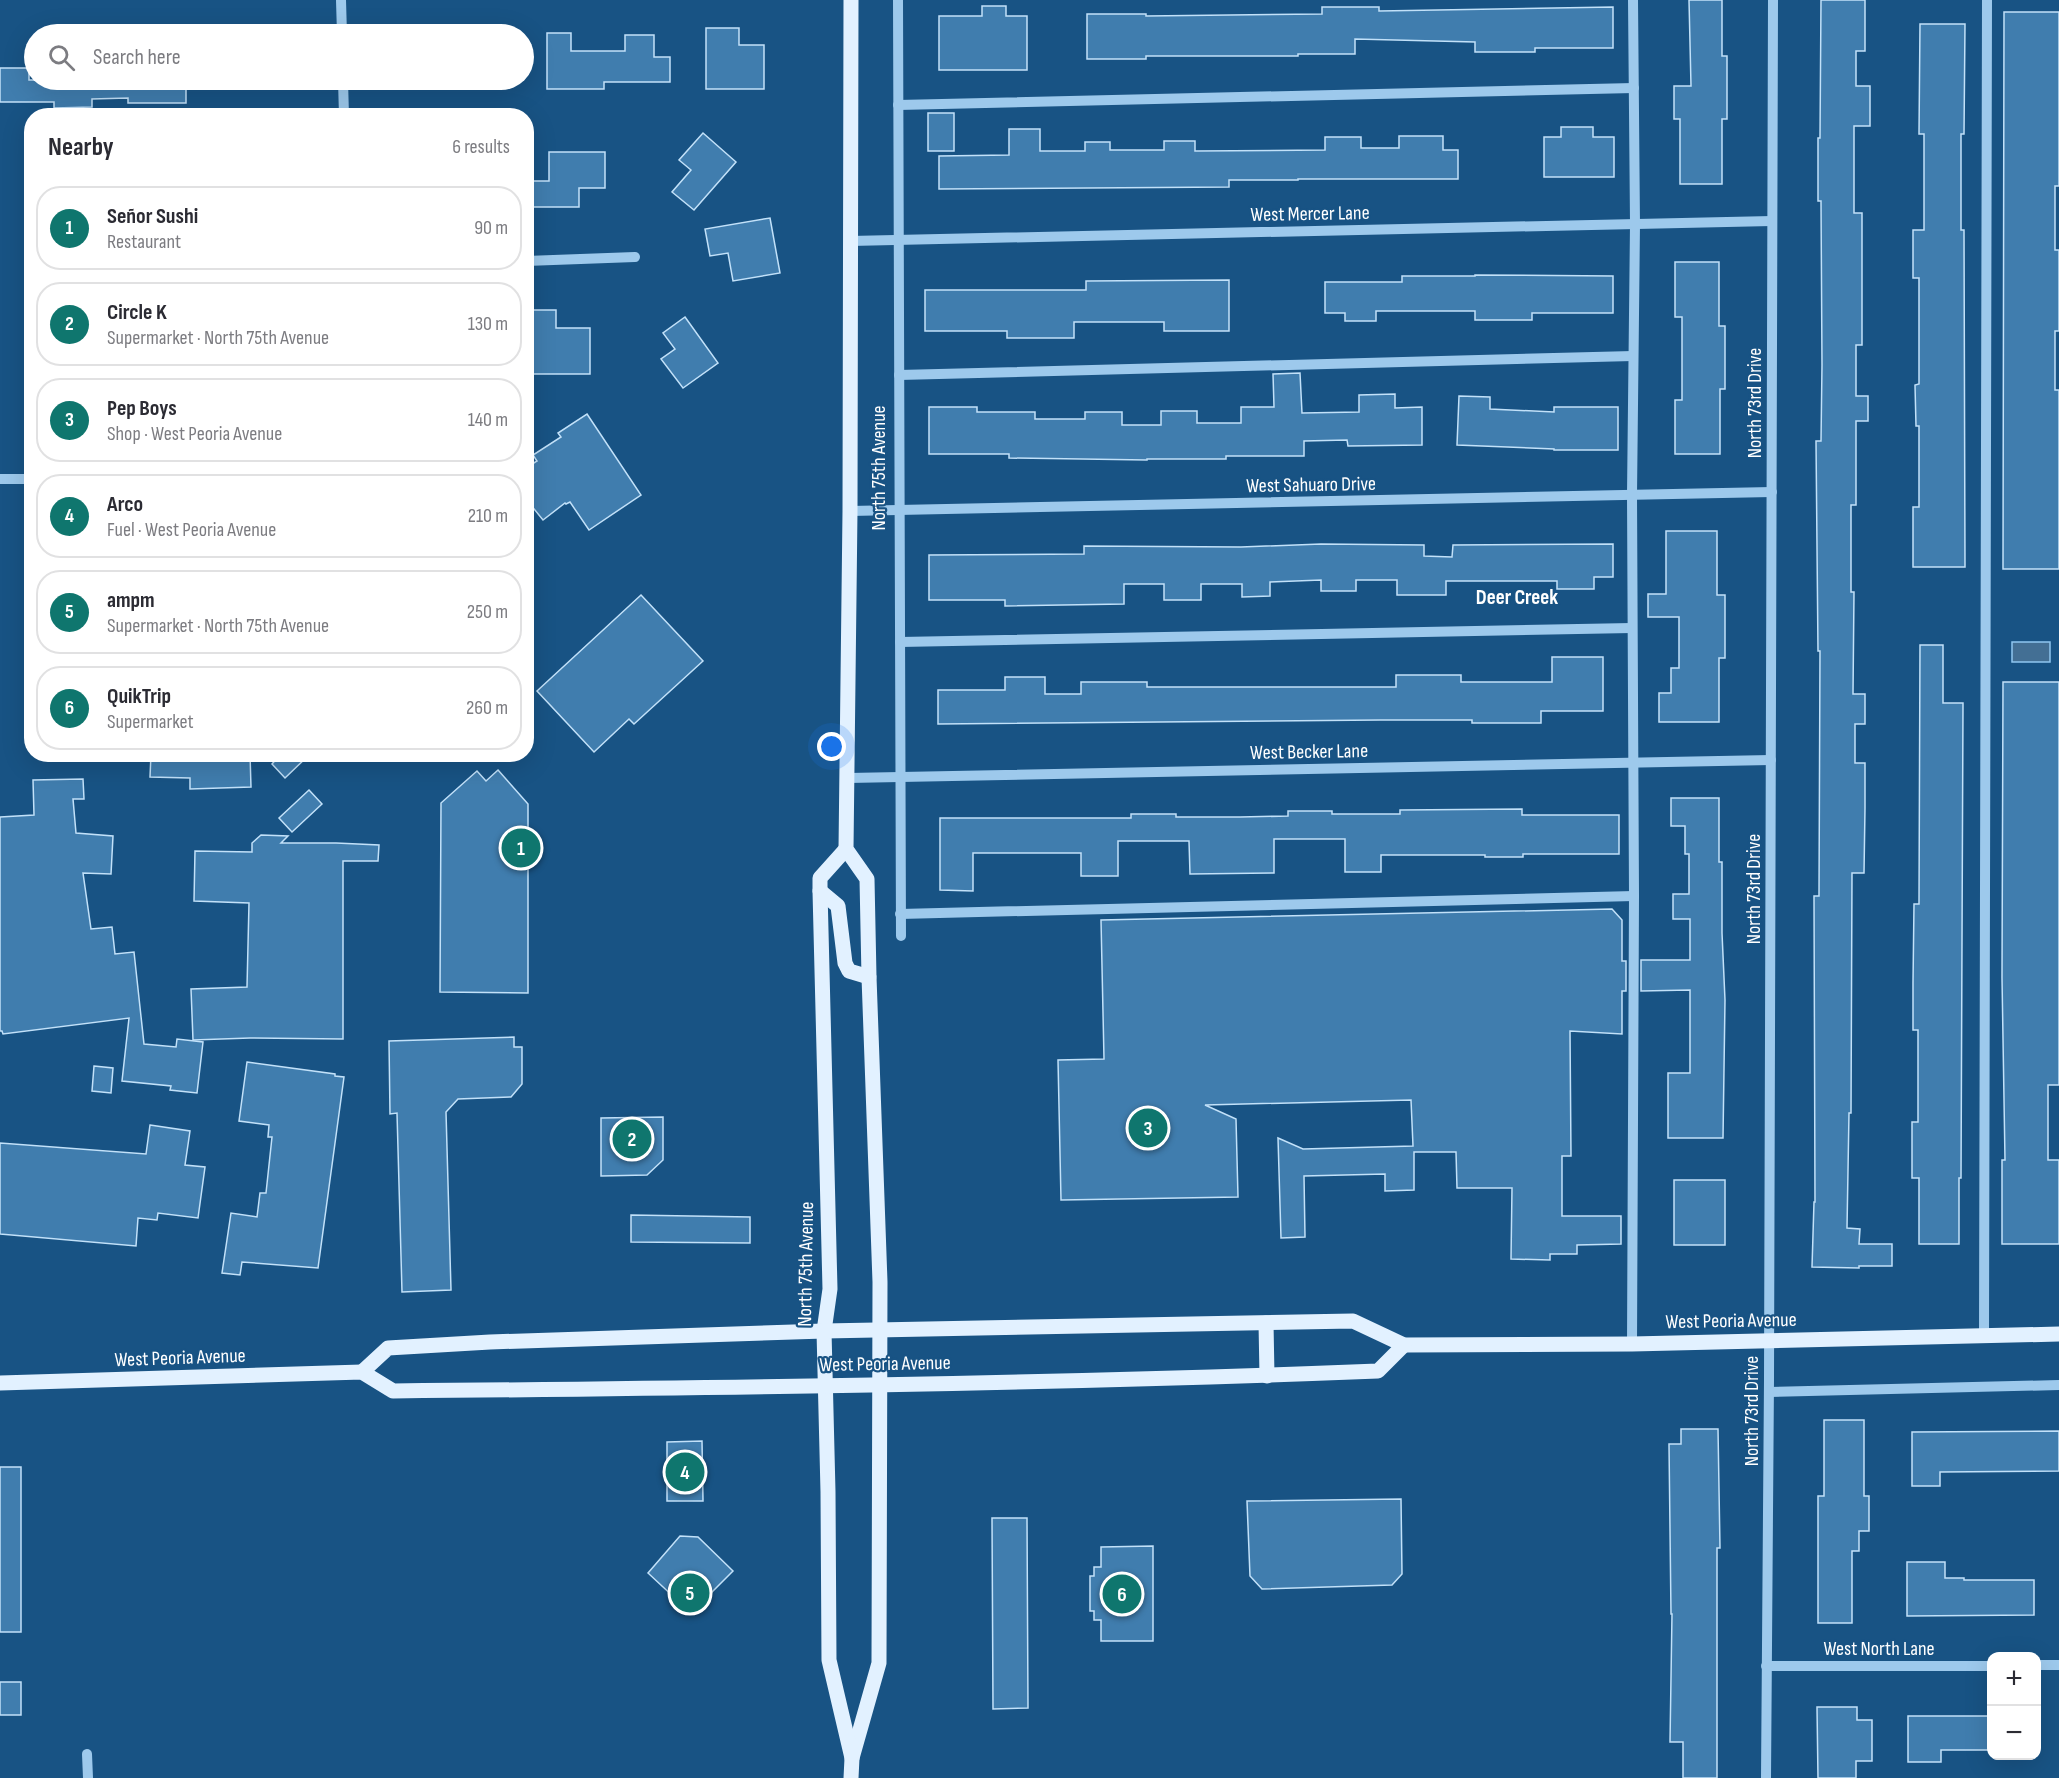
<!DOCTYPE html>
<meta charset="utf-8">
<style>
body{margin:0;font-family:"Sofia Sans Condensed",sans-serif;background:#f2f2f3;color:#2b2b33}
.controls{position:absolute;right:18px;bottom:18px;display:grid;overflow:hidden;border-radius:12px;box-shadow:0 6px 24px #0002}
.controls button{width:54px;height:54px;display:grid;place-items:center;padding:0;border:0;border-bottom:2px solid #e1e1e2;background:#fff;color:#2b2b33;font:30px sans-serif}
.you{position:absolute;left:832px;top:747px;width:21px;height:21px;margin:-15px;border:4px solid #fff;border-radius:50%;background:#1a73e8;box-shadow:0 0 0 9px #1a73e833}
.badge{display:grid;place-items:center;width:39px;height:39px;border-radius:50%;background:#0f766e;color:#fff;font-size:20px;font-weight:700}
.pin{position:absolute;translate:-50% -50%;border:3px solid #fff;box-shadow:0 2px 6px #0006}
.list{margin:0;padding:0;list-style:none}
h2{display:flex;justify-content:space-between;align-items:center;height:78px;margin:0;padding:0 24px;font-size:26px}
h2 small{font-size:20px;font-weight:400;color:#7c7c81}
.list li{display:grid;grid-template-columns:39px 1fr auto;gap:18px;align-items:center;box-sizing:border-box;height:84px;margin:0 12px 12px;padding:0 12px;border:2px solid #e1e1e2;border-radius:24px}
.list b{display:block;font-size:22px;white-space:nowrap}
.list p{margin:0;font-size:20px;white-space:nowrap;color:#7c7c81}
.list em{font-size:20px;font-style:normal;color:#7c7c81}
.icon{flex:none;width:33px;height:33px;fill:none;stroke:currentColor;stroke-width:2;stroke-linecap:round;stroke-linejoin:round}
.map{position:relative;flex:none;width:2059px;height:1778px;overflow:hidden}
.search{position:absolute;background:#fff;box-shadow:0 6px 24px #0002;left:24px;top:24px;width:510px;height:66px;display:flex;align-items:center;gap:15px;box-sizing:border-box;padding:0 21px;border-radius:33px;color:#7c7c81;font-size:22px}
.panel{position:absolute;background:#fff;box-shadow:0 6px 24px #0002;left:24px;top:108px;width:510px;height:654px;border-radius:24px}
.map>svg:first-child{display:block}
.water{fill:#436f94;stroke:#8fc6ef;stroke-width:1.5}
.building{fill:#407dae;stroke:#c2e1f9;stroke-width:1.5}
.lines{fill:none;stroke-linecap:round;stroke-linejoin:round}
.minor{stroke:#9dc9ec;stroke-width:10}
.major{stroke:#e2f1ff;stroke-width:15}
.labels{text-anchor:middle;stroke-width:4.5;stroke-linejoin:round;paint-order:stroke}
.street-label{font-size:20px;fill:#fff;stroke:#185384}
.neighbourhood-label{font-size:21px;font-weight:bold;fill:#fff;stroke:#185384}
</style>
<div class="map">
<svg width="2059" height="1778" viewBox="0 0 2059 1778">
<rect width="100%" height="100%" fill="#185384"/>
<!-- water -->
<rect class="water" x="2012" y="642" width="38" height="20"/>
<!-- building -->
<g class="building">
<path d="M 1689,0 L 1722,0 L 1722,56 L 1727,56 L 1727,119 L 1722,119 L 1722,184 L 1680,184 L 1680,119 L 1674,119 L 1674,86 L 1691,86 Z"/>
<path d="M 1821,0 L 1865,0 L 1865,51 L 1856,51 L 1856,86 L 1870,86 L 1870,126 L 1854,126 L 1854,213 L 1862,213 L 1862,345 L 1856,345 L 1856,396 L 1868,396 L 1868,421 L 1856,421 L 1856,505 L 1851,505 L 1851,592 L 1854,592 L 1853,694 L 1865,694 L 1865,724 L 1855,724 L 1855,763 L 1865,763 L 1865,808 L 1864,873 L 1852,873 L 1851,1113 L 1849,1113 L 1847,1228 L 1860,1229 L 1859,1244 L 1892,1244 L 1892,1266 L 1859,1266 L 1859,1268 L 1812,1267 L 1814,1202 L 1815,1202 L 1814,896 L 1819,896 L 1820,651 L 1818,651 L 1816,441 L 1821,441 L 1822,365 L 1821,201 L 1818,201 L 1818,138 L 1820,138 Z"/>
<path d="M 982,6 L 1006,6 L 1006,16 L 1027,16 L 1027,70 L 939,70 L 939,16 L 982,16 Z"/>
<path d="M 1322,7 L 1379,7 L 1379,11 L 1613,7 L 1613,48 L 1535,48 L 1535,52 L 1475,52 L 1475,42 L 1355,39 L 1355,54 L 1298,54 L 1298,56 L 1146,56 L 1146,59 L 1087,59 L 1087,14 L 1146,14 L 1146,16 L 1322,14 Z"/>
<path d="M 2004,12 L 2059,12 L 2059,186 L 2055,186 L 2055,250 L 2059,250 L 2059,331 L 2055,331 L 2055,390 L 2059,390 L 2059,569 L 2003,569 Z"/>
<path d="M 1920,24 L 1965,24 L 1964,134 L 1961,134 L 1961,230 L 1964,230 L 1965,567 L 1913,567 L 1913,507 L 1919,507 L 1919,426 L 1916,426 L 1915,385 L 1919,384 L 1919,278 L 1913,278 L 1913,230 L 1924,230 L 1924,134 L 1919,134 Z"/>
<path d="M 706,28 L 739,28 L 739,45 L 764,45 L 764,89 L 706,89 Z"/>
<path d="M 547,33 L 571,33 L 571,51 L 625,51 L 625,35 L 654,35 L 654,57 L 670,57 L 670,82 L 604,82 L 604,89 L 547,89 Z"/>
<path d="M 0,68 L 29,68 L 29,80 L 186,80 L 186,103 L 128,103 L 128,98 L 92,99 L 92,107 L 54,108 L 54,102 L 0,102 Z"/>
<rect x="928" y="113" width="26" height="38"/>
<path d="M 1561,127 L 1593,127 L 1593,137 L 1614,137 L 1614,177 L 1544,177 L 1544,137 L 1561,137 Z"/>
<path d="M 1009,129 L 1040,129 L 1040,151 L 1085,151 L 1085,142 L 1110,142 L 1110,150 L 1164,150 L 1164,141 L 1195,141 L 1195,151 L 1325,150 L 1325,137 L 1361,137 L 1361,148 L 1399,148 L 1399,136 L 1443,136 L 1443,150 L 1458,150 L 1458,179 L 1298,179 L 1298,180 L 1229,180 L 1229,187 L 939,189 L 939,156 L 1009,155 Z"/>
<path d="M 703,133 L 736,162 L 694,210 L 672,192 L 691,170 L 679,160 Z"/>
<path d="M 549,152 L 605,152 L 605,188 L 579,188 L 579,207 L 526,207 L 526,181 L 549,181 Z"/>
<path d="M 770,218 L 780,273 L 733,281 L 728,253 L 710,256 L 705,229 Z"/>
<path d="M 1675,262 L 1719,262 L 1719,326 L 1725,326 L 1725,389 L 1720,389 L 1720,454 L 1675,454 L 1675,400 L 1682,400 L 1682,317 L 1675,317 Z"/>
<path d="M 1475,275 L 1613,276 L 1613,313 L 1532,313 L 1532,320 L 1475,320 L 1475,311 L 1376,311 L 1376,321 L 1345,321 L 1345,313 L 1325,313 L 1325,282 L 1402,282 L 1402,276 L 1475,276 Z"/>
<path d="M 1229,280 L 1229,331 L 1164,331 L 1164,322 L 1074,322 L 1074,338 L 1007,338 L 1007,331 L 925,331 L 925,290 L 1086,290 L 1086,281 Z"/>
<path d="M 533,310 L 556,310 L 556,328 L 590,328 L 590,374 L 533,374 Z"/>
<path d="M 685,317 L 718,363 L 683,388 L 661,359 L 675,349 L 663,333 Z"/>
<path d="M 1300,373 L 1302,413 L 1359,412 L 1359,395 L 1395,394 L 1395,408 L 1422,407 L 1422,445 L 1348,446 L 1347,440 L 1304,441 L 1304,456 L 1226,456 L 1226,459 L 1147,459 L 1147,460 L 1009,458 L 1009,454 L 929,454 L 929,407 L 977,407 L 977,412 L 1035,412 L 1035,419 L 1085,419 L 1085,412 L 1122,412 L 1122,425 L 1161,425 L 1161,411 L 1197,411 L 1197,423 L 1241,423 L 1241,407 L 1274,407 L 1273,374 Z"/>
<path d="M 1459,396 L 1490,397 L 1490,409 L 1554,412 L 1554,407 L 1618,407 L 1618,450 L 1554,450 L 1554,449 L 1457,445 Z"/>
<path d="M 587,414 L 641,495 L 589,530 L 570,502 L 566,504 L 565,503 L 543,520 L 526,499 L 526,468 L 537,461 L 533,455 L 561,437 L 558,433 Z"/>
<path d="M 1666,531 L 1717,531 L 1717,595 L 1725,595 L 1725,658 L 1719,658 L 1719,722 L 1659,722 L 1659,693 L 1671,693 L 1671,668 L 1679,668 L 1679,617 L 1648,617 L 1648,594 L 1666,594 Z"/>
<path d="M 1321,544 L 1424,545 L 1424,556 L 1452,557 L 1453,545 L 1613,544 L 1613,577 L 1594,577 L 1594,589 L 1557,589 L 1557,581 L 1446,581 L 1446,595 L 1397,595 L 1397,580 L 1356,580 L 1356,591 L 1321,591 L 1321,580 L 1270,582 L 1270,596 L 1242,597 L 1242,584 L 1201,584 L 1201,600 L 1164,600 L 1164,584 L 1124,584 L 1124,604 L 1005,606 L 1005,600 L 929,600 L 929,555 L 1084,554 L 1084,546 L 1241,547 Z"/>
<path d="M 641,595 L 703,661 L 634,724 L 629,719 L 594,752 L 537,691 Z"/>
<path d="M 1920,645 L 1943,645 L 1943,703 L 1963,703 L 1961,1178 L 1959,1178 L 1959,1244 L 1919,1244 L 1919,1178 L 1912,1178 L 1912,1122 L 1918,1122 L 1918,1030 L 1913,1030 L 1913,983 L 1914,904 L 1919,904 Z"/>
<path d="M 1552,657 L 1603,657 L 1603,711 L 1541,711 L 1541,723 L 1472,723 L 1472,720 L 1380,720 L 938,724 L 938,690 L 1005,690 L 1005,677 L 1045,677 L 1045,694 L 1081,694 L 1081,682 L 1147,682 L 1147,687 L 1396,687 L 1396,675 L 1461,675 L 1461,682 L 1552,682 Z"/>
<path d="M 2003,682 L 2059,682 L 2059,1085 L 2048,1085 L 2048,1160 L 2059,1160 L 2059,1244 L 2002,1244 L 2002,1160 L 2005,1160 L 2002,978 Z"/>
<path d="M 151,754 L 250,754 L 251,787 L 190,789 L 190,778 L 150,777 Z"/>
<path d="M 281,754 L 310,754 L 285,778 L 272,764 Z"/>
<path d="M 498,770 L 528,804 L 528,993 L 440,992 L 441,803 L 477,771 L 486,781 Z"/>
<path d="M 83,779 L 84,799 L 73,799 L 76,833 L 113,836 L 111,874 L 83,873 L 91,929 L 112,927 L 115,954 L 134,952 L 144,1044 L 176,1047 L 177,1039 L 203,1042 L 197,1093 L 170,1090 L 171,1086 L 122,1081 L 129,1018 L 3,1034 L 2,1031 L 0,1031 L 0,817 L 34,815 L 33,780 Z"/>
<path d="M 309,790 L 322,804 L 292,832 L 279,818 Z"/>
<path d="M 1671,798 L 1719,798 L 1719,862 L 1722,862 L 1722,933 L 1725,1000 L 1723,1138 L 1668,1138 L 1668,1073 L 1690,1073 L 1690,990 L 1641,991 L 1641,960 L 1690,960 L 1690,919 L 1673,919 L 1673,894 L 1689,894 L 1689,854 L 1685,854 L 1685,826 L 1671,826 Z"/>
<path d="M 1522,809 L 1522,815 L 1619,815 L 1619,854 L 1523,854 L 1523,857 L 1485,857 L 1485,855 L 1381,855 L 1381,872 L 1345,872 L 1345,839 L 1274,839 L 1274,873 L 1190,874 L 1189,841 L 1118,841 L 1118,876 L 1081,876 L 1081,853 L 973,853 L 973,891 L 940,890 L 940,818 L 1131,818 L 1131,814 L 1176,814 L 1176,817 L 1240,817 L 1288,816 L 1288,811 L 1332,811 L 1332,814 L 1400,814 L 1400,810 Z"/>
<path d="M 261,835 L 288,836 L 281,843 L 336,843 L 379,845 L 378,861 L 343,861 L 343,1039 L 250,1038 L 193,1040 L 191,989 L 247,987 L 249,903 L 194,901 L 195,851 L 252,852 L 252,843 Z"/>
<path d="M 1612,909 L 1622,920 L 1622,961 L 1626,961 L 1626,991 L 1622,991 L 1622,1034 L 1570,1031 L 1571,1156 L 1562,1156 L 1562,1216 L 1621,1216 L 1621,1244 L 1577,1245 L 1577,1254 L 1550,1254 L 1550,1260 L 1511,1259 L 1512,1188 L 1457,1188 L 1456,1152 L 1414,1152 L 1414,1190 L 1385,1191 L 1385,1174 L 1304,1176 L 1305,1237 L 1281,1238 L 1278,1138 L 1303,1149 L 1413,1146 L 1411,1100 L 1205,1105 L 1236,1119 L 1238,1197 L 1061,1200 L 1058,1060 L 1104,1059 L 1101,920 Z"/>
<path d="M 514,1037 L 514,1047 L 522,1047 L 522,1084 L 511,1097 L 458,1099 L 446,1112 L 451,1290 L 402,1292 L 397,1113 L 390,1114 L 389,1041 Z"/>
<path d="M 247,1062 L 335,1074 L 335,1076 L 344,1077 L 318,1268 L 242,1262 L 240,1275 L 222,1273 L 231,1213 L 257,1217 L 260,1193 L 266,1193 L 272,1137 L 268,1137 L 269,1125 L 239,1121 Z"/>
<path d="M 94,1066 L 113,1068 L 111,1093 L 92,1091 Z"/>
<path d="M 663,1117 L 663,1160 L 647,1175 L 601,1176 L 601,1118 Z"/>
<path d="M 150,1125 L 190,1131 L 185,1165 L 205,1167 L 198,1218 L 158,1213 L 157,1220 L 138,1218 L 136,1246 L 0,1234 L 0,1143 L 146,1154 Z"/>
<rect x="1674" y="1180" width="51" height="65"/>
<path d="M 631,1215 L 750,1217 L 750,1243 L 631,1242 Z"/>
<path d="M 1824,1420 L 1864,1420 L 1864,1496 L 1869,1496 L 1869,1531 L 1859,1531 L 1859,1551 L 1852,1551 L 1852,1623 L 1818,1623 L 1818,1496 L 1824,1496 Z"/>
<path d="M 1681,1429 L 1718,1429 L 1720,1548 L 1717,1548 L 1717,1778 L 1683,1778 L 1683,1742 L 1670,1742 L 1672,1614 L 1671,1614 L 1669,1444 L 1681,1444 Z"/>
<path d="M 2059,1431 L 2059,1471 L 1940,1472 L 1940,1486 L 1912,1486 L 1912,1432 Z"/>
<path d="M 702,1441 L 703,1501 L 667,1501 L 667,1442 Z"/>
<rect x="0" y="1467" width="21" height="165"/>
<path d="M 1401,1499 L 1402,1574 L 1392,1585 L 1262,1589 L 1250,1576 L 1247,1501 Z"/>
<path d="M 992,1518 L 1027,1518 L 1028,1708 L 993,1709 Z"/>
<path d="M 680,1536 L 698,1537 L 733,1571 L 691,1613 L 648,1573 Z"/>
<path d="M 1153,1546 L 1153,1641 L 1101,1641 L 1101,1620 L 1094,1620 L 1094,1611 L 1090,1611 L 1090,1576 L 1094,1576 L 1094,1567 L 1101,1567 L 1101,1547 Z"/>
<path d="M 1907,1562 L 1945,1562 L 1945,1578 L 1964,1578 L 1964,1580 L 2034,1580 L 2034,1615 L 1907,1616 Z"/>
<rect x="0" y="1682" width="21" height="33"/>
<path d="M 1817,1707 L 1857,1707 L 1857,1720 L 1872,1720 L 1872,1761 L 1856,1761 L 1856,1778 L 1818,1778 Z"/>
<path d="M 1908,1716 L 1992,1716 L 1992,1750 L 1941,1750 L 1941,1762 L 1908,1762 Z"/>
</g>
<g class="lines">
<!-- minor -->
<g class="minor">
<path d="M 341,0 L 342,34"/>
<path d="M 898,0 L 901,936"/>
<path d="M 343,80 L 344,116"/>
<path d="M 898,105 L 1634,88"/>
<path d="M 850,241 L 1772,221"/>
<path d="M 526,261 L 635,257"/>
<path d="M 899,375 L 1633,356"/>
<path d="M 0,479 L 32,479"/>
<path d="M 850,511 L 1772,492"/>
<path d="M 900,642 L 1632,628"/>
<path d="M 848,778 L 1771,760"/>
<path d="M 900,914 L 1634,896"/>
<path d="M 1984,1336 L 1987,0"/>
<path d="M 1632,1344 L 1634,896 L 1632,495 L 1635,224 L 1633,0"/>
<path d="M 1769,1392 L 2059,1385"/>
<path d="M 2036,1665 L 2059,1665"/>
<path d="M 1766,1666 L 1992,1666"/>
<path d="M 87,1754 L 88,1778"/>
<path d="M 1766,1778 L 1769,1380 L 1773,0"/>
</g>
<!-- major -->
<g class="major">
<path d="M 851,0 L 850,511 L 846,849 L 867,879 L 869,977 L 880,1282 L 879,1663 L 852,1758"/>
<path d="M 846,849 L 820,878 L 820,891 L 830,1289 L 824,1331 L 828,1492 L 829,1660 L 852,1758 L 851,1778"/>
<path d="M 820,891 L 838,906 L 845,963 L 849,971 L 869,977"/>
<path d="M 1266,1323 L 1267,1376"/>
<path d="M 362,1372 L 388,1348 L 490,1342 L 824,1331 L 1353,1321 L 1404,1345 L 1632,1344 L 2059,1334"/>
<path d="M 0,1383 L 362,1372 L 393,1391 C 721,1388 1050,1384 1378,1371 L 1404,1345"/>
</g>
</g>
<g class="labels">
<!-- street labels -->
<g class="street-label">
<text transform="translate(1310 213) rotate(-1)" y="7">West Mercer Lane</text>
<text transform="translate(1754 403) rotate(-90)" y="7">North 73rd Drive</text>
<text transform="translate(878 468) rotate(-90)" y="7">North 75th Avenue</text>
<text transform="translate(1311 484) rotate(-1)" y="7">West Sahuaro Drive</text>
<text transform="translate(1309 751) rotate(-1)" y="7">West Becker Lane</text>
<text transform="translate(1753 889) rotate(-90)" y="7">North 73rd Drive</text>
<text transform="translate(805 1264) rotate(-89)" y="7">North 75th Avenue</text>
<text transform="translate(1731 1320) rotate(-1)" y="7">West Peoria Avenue</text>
<text transform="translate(180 1357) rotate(-2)" y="7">West Peoria Avenue</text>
<text transform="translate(885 1363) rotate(-1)" y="7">West Peoria Avenue</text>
<text transform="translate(1751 1411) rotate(-90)" y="7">North 73rd Drive</text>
<text x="1879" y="1655">West North Lane</text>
</g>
<!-- neighbourhood labels -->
<g class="neighbourhood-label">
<text x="1517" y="604">Deer Creek</text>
</g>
</g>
</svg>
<div class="controls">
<button>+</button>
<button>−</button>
</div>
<div class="you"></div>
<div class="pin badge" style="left:521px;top:848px">1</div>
<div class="pin badge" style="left:632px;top:1139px">2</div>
<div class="pin badge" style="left:1148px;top:1128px">3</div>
<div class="pin badge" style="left:685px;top:1472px">4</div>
<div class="pin badge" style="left:690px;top:1593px">5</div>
<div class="pin badge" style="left:1122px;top:1594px">6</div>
<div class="search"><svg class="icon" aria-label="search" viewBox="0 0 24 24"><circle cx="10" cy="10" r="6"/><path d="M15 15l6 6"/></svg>Search here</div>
<section class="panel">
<h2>Nearby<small>6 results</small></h2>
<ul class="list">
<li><span class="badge">1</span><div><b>Señor Sushi</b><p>Restaurant</p></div><em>90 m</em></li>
<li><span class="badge">2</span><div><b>Circle K</b><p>Supermarket · North 75th Avenue</p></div><em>130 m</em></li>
<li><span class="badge">3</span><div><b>Pep Boys</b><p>Shop · West Peoria Avenue</p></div><em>140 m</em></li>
<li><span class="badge">4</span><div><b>Arco</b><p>Fuel · West Peoria Avenue</p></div><em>210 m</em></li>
<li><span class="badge">5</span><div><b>ampm</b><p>Supermarket · North 75th Avenue</p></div><em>250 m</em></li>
<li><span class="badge">6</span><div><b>QuikTrip</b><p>Supermarket</p></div><em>260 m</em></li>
</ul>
</section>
</div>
